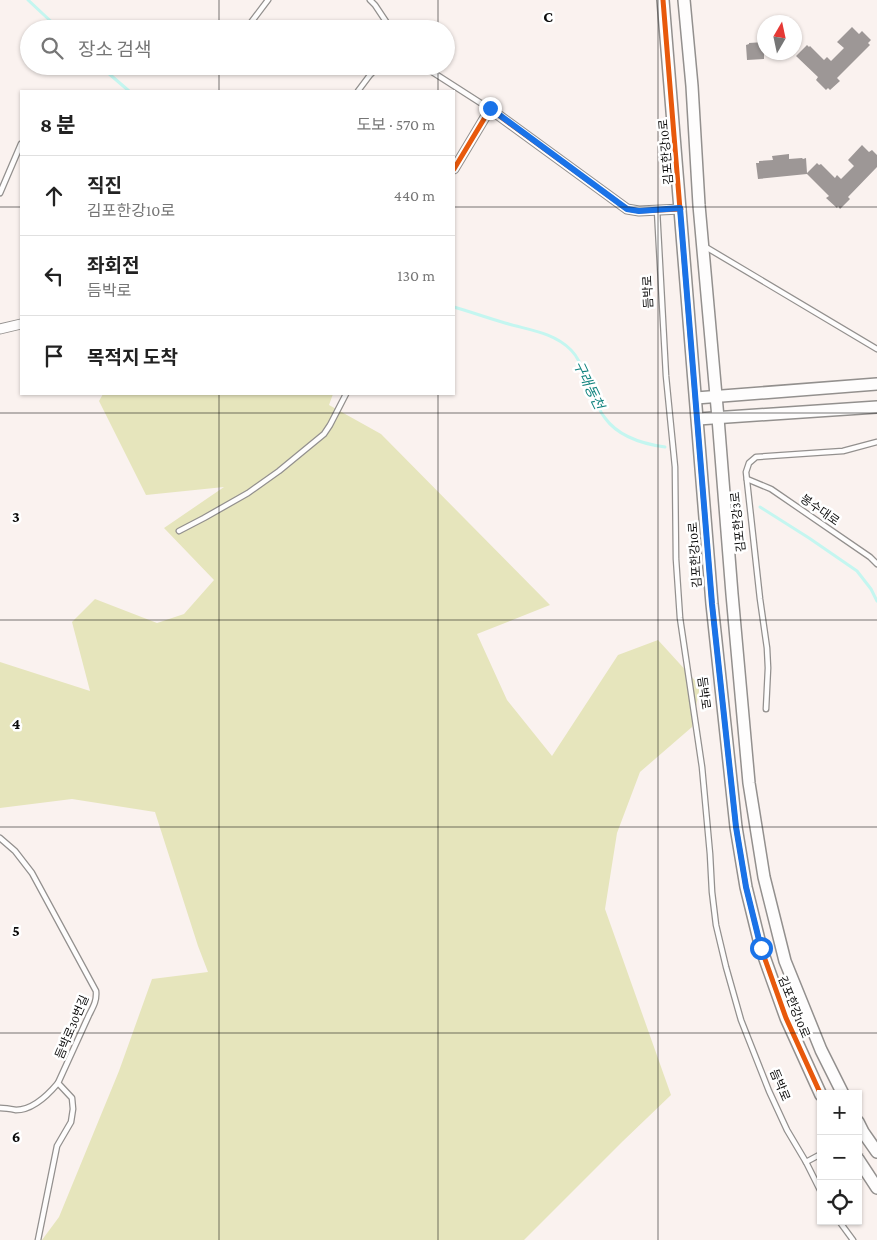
<!DOCTYPE html>
<html lang="ko">
<meta charset="utf-8">
<style>
body{margin:0;font-family:"Crimson Pro","Noto Sans KR",serif;background:#f2f2f2;color:#222}
.controls{position:absolute;right:15px;bottom:15px;display:grid;overflow:hidden;border-radius:0px;box-shadow:0 1px 4px #0004}
.controls button{width:45px;height:45px;display:grid;place-items:center;padding:0;border:0;border-bottom:1px solid #e0e0e0;background:#fff;color:#222;font:25px sans-serif}
.compass{position:absolute;left:757px;top:15px;width:45px;height:45px;border-radius:50%;background:#fff;box-shadow:0 1px 4px #0004;rotate:9deg}
.stop{position:absolute;width:15px;height:15px;margin:-11px;border:4px solid #1a73e8;border-radius:50%;background:#fff}
.stop.end{background:#1a73e8;border-color:#fff;box-shadow:0 1px 5px #0008}
.list{margin:0;padding:0;list-style:none}
h2{display:flex;justify-content:space-between;align-items:center;height:65px;margin:0;padding:0 20px;font-size:21px}
h2 small{font-size:16px;font-weight:400;color:#767676}
.list li{display:grid;grid-template-columns:32px 1fr auto;gap:15px;align-items:center;box-sizing:border-box;height:80px;padding:0 20px;border-top:1px solid #e0e0e0}
.list b{display:block;font-size:19px;white-space:nowrap}
.list p{margin:0;font-size:16px;white-space:nowrap;color:#767676}
.list em{font-size:16px;font-style:normal;color:#767676}
.icon{flex:none;width:28px;height:28px;fill:none;stroke:currentColor;stroke-width:2;stroke-linecap:round;stroke-linejoin:round}
.map{position:relative;flex:none;width:877px;height:1240px;overflow:hidden}
.search{position:absolute;background:#fff;box-shadow:0 1px 4px #0004;left:20px;top:20px;width:435px;height:55px;display:flex;align-items:center;gap:12px;box-sizing:border-box;padding:0 18px;border-radius:28px;color:#767676;font-size:19px}
.panel{position:absolute;background:#fff;box-shadow:0 1px 4px #0004;left:20px;top:90px;width:435px;height:305px;border-radius:0px}
.map>svg:first-child{display:block}
.forest{fill:#e6e5bc}
.lines{fill:none;stroke-linecap:round;stroke-linejoin:round}
.stream{stroke:#c4f6f0;stroke-width:3}
.building{fill:#9d9796}
.service-casing{stroke:#93908e;stroke-width:7}
.minor-casing{stroke:#93908e;stroke-width:11}
.tertiary-casing{stroke:#93908e;stroke-width:14}
.service{stroke:#fefdfd;stroke-width:4.5}
.minor{stroke:#fefdfd;stroke-width:9}
.tertiary{stroke:#fefdfd;stroke-width:11}
.cycleway-casing{stroke:#fff;stroke-width:8}
.cycleway{stroke:#e8590c;stroke-width:5}
.route{stroke:#1a73e8;stroke-width:6}
.grid{fill:none;stroke:#0c0c0c;stroke-width:1;stroke-opacity:0.55}
.labels{text-anchor:middle;stroke-width:5;stroke-linejoin:round;paint-order:stroke}
.street-label{font-size:12px;fill:#0c0c0c;stroke:#fff}
.water-label{font-size:14px;font-style:italic;fill:#12847f;stroke:#fff}
.grid-label{font-size:16px;text-anchor:middle;font-weight:bold;fill:#0c0c0c;stroke:#fff;stroke-width:5;stroke-linejoin:round;paint-order:stroke}
</style>
<div class="map">
<svg width="877" height="1240" viewBox="0 0 877 1240">
<rect width="100%" height="100%" fill="#faf2ef"/>
<!-- forest -->
<path class="forest" d="M 103,394 L 333,394 L 329,405 L 381,434 L 550,605 L 477,634 L 507,700 L 552,756 L 618,655 L 658,640 L 700,686 L 692,727 L 640,772 L 617,833 L 605,909 L 671,1095 L 623,1141 L 524,1240 L 42,1240 L 59,1217 L 119,1071 L 152,979 L 208,972 L 198,946 L 155,812 L 72,799 L 0,808 L 0,662 L 90,691 L 72,622 L 95,599 L 157,623 L 184,614 L 214,580 L 164,528 L 224,487 L 146,495 L 99,401 Z"/>
<g class="lines">
<!-- stream -->
<g class="stream">
<path d="M 28,0 L 59,29"/>
<path d="M 100,66 L 129,91"/>
<path d="M 454,307 C 471,312 488,318 505,323 C 528,330 553,332 571,350 C 580,359 583,371 588,383 C 593,395 597,408 605,418 C 618,436 643,444 665,447"/>
<path d="M 760,507 L 809,538 L 857,571 L 871,589 L 877,601"/>
</g>
</g>
<!-- building -->
<g class="building">
<path d="M 852,27 L 859,34 L 862,31 L 871,40 L 868,43 L 870,45 L 837,78 L 840,81 L 830,90 L 828,88 L 826,90 L 816,80 L 818,77 L 796,56 L 807,45 L 809,47 L 810,46 L 824,60 L 827,57 L 831,61 L 844,48 L 837,42 Z"/>
<path d="M 764,42 L 764,59 L 747,60 L 746,45 L 749,44 L 749,43 Z"/>
<path d="M 862,145 L 869,152 L 872,150 L 877,155 L 877,167 L 848,197 L 850,199 L 840,209 L 838,206 L 837,208 L 826,198 L 829,196 L 807,174 L 758,179 L 756,163 L 759,163 L 759,161 L 773,160 L 772,156 L 789,154 L 789,159 L 802,158 L 803,159 L 806,158 L 807,173 L 817,163 L 819,165 L 821,164 L 835,178 L 837,175 L 841,179 L 854,166 L 848,160 Z"/>
</g>
<g class="lines">
<defs>
<g id="service">
<path d="M 370,0 L 375,5 L 391,29"/>
<path d="M 246,29 L 268,0"/>
<path d="M 423,66 L 490,109"/>
<path d="M 358,91 L 370,75 L 379,66"/>
<path d="M 0,193 L 21,144"/>
<path d="M 657,210 L 666,376 L 675,467 L 676,559 L 680,618 L 702,767 L 710,854 L 712,892 L 716,925 L 726,967 L 741,1020 L 769,1091 L 787,1130 L 806,1162 L 821,1192"/>
<path d="M 704,246 L 877,349"/>
<path d="M 747,479 L 771,489 L 870,557 L 877,564"/>
<path d="M 179,531 L 204,518 L 248,493 L 279,471 L 324,434 L 330,425 L 346,394"/>
<path d="M 766,709 L 768,668 L 767,648 L 760,599 L 746,472 L 749,463 L 756,457 L 843,451 L 877,442"/>
<path d="M 0,838 L 15,851 L 32,873 L 96,991 C 97,1001 93,1007 89,1015 L 58,1083 L 72,1098 L 73,1109 L 71,1122 L 57,1146 L 38,1240"/>
<path d="M 0,1108 C 5,1108 11,1109 16,1110 C 33,1110 48,1095 58,1083"/>
<path d="M 806,1162 L 821,1154"/>
<path d="M 839,1221 L 853,1240"/>
</g>
<g id="minor">
<path d="M 454,169 L 490,109 L 627,209 L 639,211 L 681,209"/>
<path d="M 0,329 L 21,324"/>
</g>
<g id="tertiary">
<path d="M 663,0 L 712,604 L 736,827 L 746,887 L 761,948 L 786,1018 L 821,1095"/>
<path d="M 684,0 L 692,86 L 699,205 L 718,418 L 732,594 L 749,783 L 764,877 L 785,961 L 821,1050 L 843,1094"/>
<path d="M 696,398 L 877,384"/>
<path d="M 698,419 L 877,407"/>
<path d="M 858,1122 L 863,1132 L 877,1152"/>
<path d="M 858,1159 L 877,1188"/>
</g>
</defs>
<!-- service casing -->
<use href="#service" class="service-casing"/>
<!-- minor casing -->
<use href="#minor" class="minor-casing"/>
<!-- tertiary casing -->
<use href="#tertiary" class="tertiary-casing"/>
<!-- service -->
<use href="#service" class="service"/>
<!-- minor -->
<use href="#minor" class="minor"/>
<!-- tertiary -->
<use href="#tertiary" class="tertiary"/>
<defs>
<g id="cycleway">
<path d="M 663,0 L 712,604 L 736,827 L 746,887 L 761,948 L 786,1018 L 821,1095"/>
<path d="M 454,169 L 490,109 L 627,209 L 639,211 L 681,209"/>
</g>
</defs>
<!-- cycleway casing -->
<use href="#cycleway" class="cycleway-casing"/>
<!-- cycleway -->
<use href="#cycleway" class="cycleway"/>
</g>
<g class="lines">
<!-- route -->
<path class="route" d="M 490,108 L 627,209 L 639,211 L 680,208 L 712,604 L 736,827 L 746,887 L 761,948"/>
</g>
<!-- grid -->
<path class="grid" d="M 219,0 L 219,29M 438,0 L 438,29M 658,0 L 658,1240M 219,66 L 219,91M 438,66 L 438,91M 0,207 L 21,207M 454,207 L 877,207M 219,394 L 219,1240M 438,394 L 438,1240M 0,413 L 877,413M 0,620 L 877,620M 0,827 L 877,827M 0,1033 L 877,1033"/>
<g class="labels">
<!-- street labels -->
<g class="street-label">
<text transform="translate(666 152) rotate(-95)" y="4">김포한강10로</text>
<text transform="translate(648 292) rotate(-93)" y="4">듬박로</text>
<text transform="translate(820 510) rotate(35)" y="4">봉수대로</text>
<text transform="translate(738 522) rotate(-96)" y="4">김포한강3로</text>
<text transform="translate(695 555) rotate(-94)" y="4">김포한강10로</text>
<text transform="translate(704 693) rotate(82)" y="4">듬박로</text>
<text transform="translate(794 1007) rotate(68)" y="4">김포한강10로</text>
<text transform="translate(72 1027) rotate(-67)" y="4">듬박로30번길</text>
<text transform="translate(780 1085) rotate(67)" y="4">듬박로</text>
</g>
<!-- water labels -->
<g class="water-label">
<text transform="translate(589 385) rotate(64)" y="5">구래동천</text>
</g>
</g>
<g class="grid-label">
<text x="548" y="22">C</text>
<text x="16" y="522">3</text>
<text x="16" y="729">4</text>
<text x="16" y="936">5</text>
<text x="16" y="1142">6</text>
</g>
</svg>
<div class="controls">
<button>+</button>
<button>−</button>
<button><svg class="icon" aria-label="locate" viewBox="0 0 24 24"><circle cx="12" cy="12" r="6"/><path d="M12 2v4M12 18v4M2 12h4M18 12h4"/></svg></button>
</div>
<svg class="compass" viewBox="-18 -18 36 36"><path d="M0-13l5 13h-10z" fill="#e53935"/><path d="M0 13l5-13h-10z" fill="#767676"/></svg>
<div class="stop" style="left:761px;top:948px"></div>
<div class="stop end" style="left:490px;top:108px"></div>
<div class="search"><svg class="icon" aria-label="search" viewBox="0 0 24 24"><circle cx="10" cy="10" r="6"/><path d="M15 15l6 6"/></svg>장소 검색</div>
<section class="panel">
<h2>8 분<small>도보 · 570 m</small></h2>
<ul class="list">
<li><svg class="icon" aria-label="ahead" viewBox="0 0 24 24"><path d="M12 20V5M6 11l6-6 6 6"/></svg><div><b>직진</b><p>김포한강10로</p></div><em>440 m</em></li>
<li><svg class="icon" aria-label="left" viewBox="0 0 24 24"><path d="M17 20v-9H6M10 6l-5 5 5 5"/></svg><div><b>좌회전</b><p>듬박로</p></div><em>130 m</em></li>
<li><svg class="icon" aria-label="arrive" viewBox="0 0 24 24"><path d="M6 21V4h12l-3 4 3 4H6"/></svg><div><b>목적지 도착</b></div></li>
</ul>
</section>
</div>
